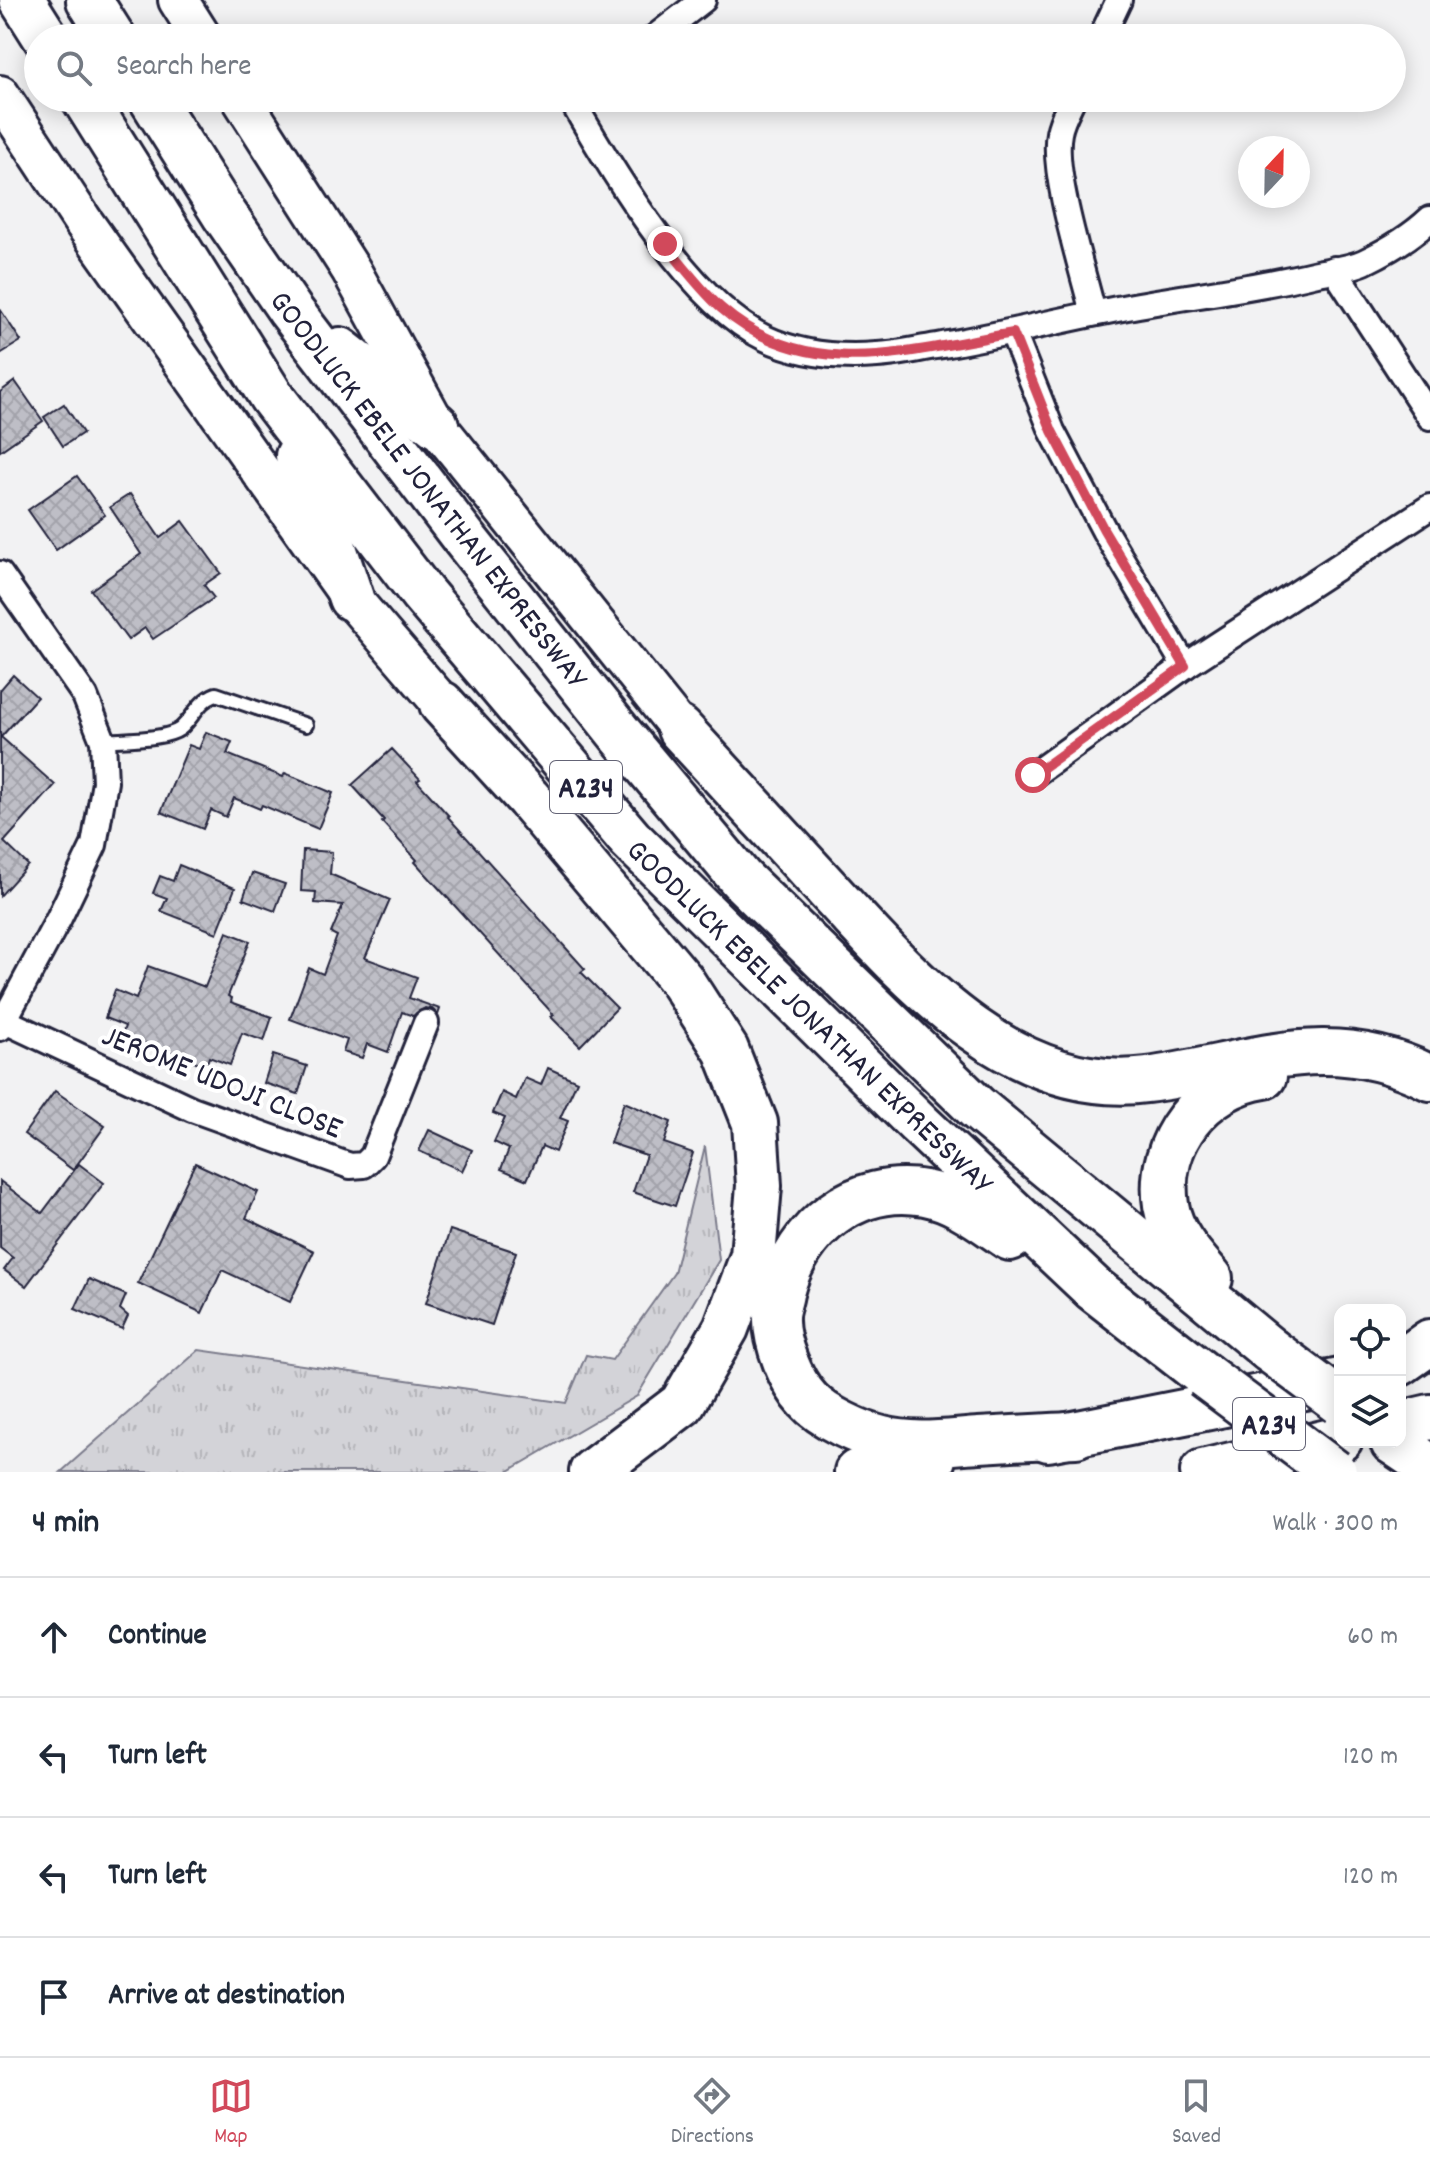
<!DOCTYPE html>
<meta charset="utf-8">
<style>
body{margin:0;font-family:Dekko,sans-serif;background:#f2f2f3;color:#1f2937}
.controls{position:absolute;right:24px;bottom:24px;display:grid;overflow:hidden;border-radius:16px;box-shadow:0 4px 20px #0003}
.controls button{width:72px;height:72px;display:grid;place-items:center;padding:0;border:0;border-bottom:2px solid #e0e1e3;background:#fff;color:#1f2937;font:40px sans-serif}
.compass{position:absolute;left:1238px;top:136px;width:72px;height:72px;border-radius:50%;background:#fff;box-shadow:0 4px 20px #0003;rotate:22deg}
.stop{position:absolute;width:24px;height:24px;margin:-18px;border:6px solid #d1495b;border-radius:50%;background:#fff}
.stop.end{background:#d1495b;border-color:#fff;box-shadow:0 2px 8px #0008}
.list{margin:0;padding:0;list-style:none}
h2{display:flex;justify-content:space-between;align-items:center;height:104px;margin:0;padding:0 32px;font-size:34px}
h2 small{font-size:26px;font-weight:400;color:#747a83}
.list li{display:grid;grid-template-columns:52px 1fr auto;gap:24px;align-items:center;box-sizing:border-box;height:120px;padding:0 32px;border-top:2px solid #e0e1e3}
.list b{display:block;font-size:30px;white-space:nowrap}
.list em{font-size:26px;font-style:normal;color:#747a83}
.icon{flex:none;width:44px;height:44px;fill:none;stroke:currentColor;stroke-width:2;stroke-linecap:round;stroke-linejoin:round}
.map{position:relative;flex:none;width:1430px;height:1472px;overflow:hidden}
.search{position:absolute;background:#fff;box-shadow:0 4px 20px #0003;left:24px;right:24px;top:24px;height:88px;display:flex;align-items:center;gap:20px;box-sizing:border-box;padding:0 28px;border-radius:44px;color:#747a83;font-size:30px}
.sheet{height:584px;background:#fff}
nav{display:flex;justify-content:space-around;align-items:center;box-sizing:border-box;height:112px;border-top:2px solid #e0e1e3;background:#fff;font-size:22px;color:#747a83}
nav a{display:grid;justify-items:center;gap:4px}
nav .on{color:#d1495b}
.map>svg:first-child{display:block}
.grass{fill:url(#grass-tufts);stroke:#7a7a8a;stroke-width:2}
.building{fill:url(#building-cross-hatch);stroke:#22223b;stroke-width:2}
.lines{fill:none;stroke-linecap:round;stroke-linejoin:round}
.lane-casing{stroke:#22223b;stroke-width:18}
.street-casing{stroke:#22223b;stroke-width:30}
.primary-casing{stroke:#22223b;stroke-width:44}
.highway-casing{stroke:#22223b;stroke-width:50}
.lane{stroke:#fff;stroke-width:12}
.street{stroke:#fff;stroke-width:24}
.primary{stroke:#fff;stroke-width:38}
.highway{stroke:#fff;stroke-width:44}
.highway-bridge-casing{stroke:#22223b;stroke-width:50;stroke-linecap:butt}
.highway-bridge{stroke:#fff;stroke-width:44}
.route{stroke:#d1495b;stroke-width:10}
.labels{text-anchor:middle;stroke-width:8;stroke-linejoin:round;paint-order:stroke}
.shield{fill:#fff;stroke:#646476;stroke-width:2}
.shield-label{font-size:30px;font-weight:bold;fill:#22223b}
.street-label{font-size:32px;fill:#22223b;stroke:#fff}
</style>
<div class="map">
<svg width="1430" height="1472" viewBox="0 0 1430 1472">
<defs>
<pattern id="grass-tufts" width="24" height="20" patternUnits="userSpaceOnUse" patternTransform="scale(2)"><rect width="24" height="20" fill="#d3d3d8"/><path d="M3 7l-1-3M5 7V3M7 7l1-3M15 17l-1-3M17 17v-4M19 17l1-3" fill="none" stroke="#b5b5ba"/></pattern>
<pattern id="building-cross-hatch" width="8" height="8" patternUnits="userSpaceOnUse" patternTransform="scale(2)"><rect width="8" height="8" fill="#bebec6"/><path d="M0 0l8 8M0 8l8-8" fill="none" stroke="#a3a3ab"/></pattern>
</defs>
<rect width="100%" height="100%" fill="#f2f2f3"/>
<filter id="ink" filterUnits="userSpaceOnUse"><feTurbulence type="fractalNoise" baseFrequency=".0125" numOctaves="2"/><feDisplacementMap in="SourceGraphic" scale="16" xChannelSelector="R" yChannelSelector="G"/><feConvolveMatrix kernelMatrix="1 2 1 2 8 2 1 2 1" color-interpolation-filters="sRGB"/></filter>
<g filter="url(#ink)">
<!-- grass -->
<path class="grass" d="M 705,1146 L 719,1260 L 637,1396 L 507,1472 L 61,1472 L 199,1350 L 566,1403 L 586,1355 L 612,1360 L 674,1273 Z"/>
<!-- building -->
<g class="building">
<path d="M 0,309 L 21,341 L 0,354 Z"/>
<path d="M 15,381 L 43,421 L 0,451 L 0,392 Z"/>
<path d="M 64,404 L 83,433 L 63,446 L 44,417 Z"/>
<path d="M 77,476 L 105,515 L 56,550 L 28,510 Z"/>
<path d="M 130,494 L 160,538 L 183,521 L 221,573 L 204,585 L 214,598 L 153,639 L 145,628 L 128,640 L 91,590 L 141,554 L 110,507 Z"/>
<path d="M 13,675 L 37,697 L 1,737 L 55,785 L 4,842 L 28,865 L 0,896 L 0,690 Z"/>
<path d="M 206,732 L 232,742 L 227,754 L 283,777 L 285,773 L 333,793 L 318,829 L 262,805 L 260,809 L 234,798 L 226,817 L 211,810 L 203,829 L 161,812 L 189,745 L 199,749 Z"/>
<path d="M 392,749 L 420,779 L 417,781 L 449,816 L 448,817 L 585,969 L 581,972 L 617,1008 L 580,1046 L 551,1017 L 554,1015 L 415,862 L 417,860 L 382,822 L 384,820 L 352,785 Z"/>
<path d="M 303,850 L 332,852 L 330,874 L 390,900 L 365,958 L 417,977 L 409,998 L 440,1009 L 438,1015 L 432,1009 L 425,1008 L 413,1016 L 402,1012 L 388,1052 L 367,1044 L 362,1058 L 343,1052 L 347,1040 L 290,1019 L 309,968 L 323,974 L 337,936 L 331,933 L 343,905 L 315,903 L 316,892 L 301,891 Z"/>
<path d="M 179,865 L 235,888 L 217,933 L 161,911 L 167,898 L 153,893 L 160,876 L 173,881 Z"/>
<path d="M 252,873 L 285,884 L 275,911 L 243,899 Z"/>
<path d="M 227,932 L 250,941 L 228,996 L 232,998 L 231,1002 L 272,1017 L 264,1041 L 242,1033 L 230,1065 L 209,1057 L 206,1066 L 122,1035 L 125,1026 L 105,1018 L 115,990 L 136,999 L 148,966 L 205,987 Z"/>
<path d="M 273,1055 L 307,1066 L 298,1094 L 264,1083 Z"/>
<path d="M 548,1068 L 577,1081 L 560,1118 L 568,1121 L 555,1152 L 542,1146 L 527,1180 L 501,1169 L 509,1149 L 494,1142 L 505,1118 L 493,1113 L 502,1092 L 516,1099 L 525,1078 L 541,1085 Z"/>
<path d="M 55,1091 L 105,1126 L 73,1170 L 24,1134 Z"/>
<path d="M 624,1102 L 671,1122 L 664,1143 L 693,1153 L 675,1206 L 633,1192 L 646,1155 L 610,1143 Z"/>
<path d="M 429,1130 L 472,1150 L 462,1171 L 419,1151 Z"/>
<path d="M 195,1163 L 258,1192 L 246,1218 L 314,1251 L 290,1302 L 222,1270 L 202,1313 L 138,1283 Z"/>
<path d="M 79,1164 L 104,1183 L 26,1286 L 4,1270 L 13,1258 L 0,1248 L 0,1181 L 42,1213 Z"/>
<path d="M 450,1230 L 516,1252 L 492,1325 L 426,1303 Z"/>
<path d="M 89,1279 L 126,1295 L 120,1309 L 128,1316 L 122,1329 L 75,1309 Z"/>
</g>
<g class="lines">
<defs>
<path id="lane" d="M 103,741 C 122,739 165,740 180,729 C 194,717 198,701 216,694 L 306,725"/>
<g id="street">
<path d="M 654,38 L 703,0"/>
<path d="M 1101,38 L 1119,0"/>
<path d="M 576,98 L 572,101 C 613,173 690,302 765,338 C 801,355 838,358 877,355 C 897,354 917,349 937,346 C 1003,335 1067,318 1133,306 C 1194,295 1256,288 1317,273 C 1332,270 1351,268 1364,262 C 1387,251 1412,236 1430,219"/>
<path d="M 1073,98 C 1068,109 1061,121 1059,133 C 1051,172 1083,271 1093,313"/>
<path d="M 1334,269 L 1430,417"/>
<path d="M 1013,333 L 1052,431 L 1104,530 L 1185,666"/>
<path d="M 0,574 L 85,696 L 103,741 L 105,782 L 94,845 L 58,920 L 0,1028"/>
<path d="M 1033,775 L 1185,666 L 1430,507"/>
<path d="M 5,1021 L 192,1109 L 350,1166 L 364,1165 L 373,1156 L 426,1023"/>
</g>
<g id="primary">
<path d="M 178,0 L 202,38"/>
<path d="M 0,95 L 82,220 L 351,598 L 442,704"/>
<path d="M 241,98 L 351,270 L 436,425 L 680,729"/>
</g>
<g id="highway">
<path d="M 22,0 L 46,38"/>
<path d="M 89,0 L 113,38"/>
<path d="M 84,98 L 271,396 L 422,593 L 630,839 L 918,1123 L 1094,1289 L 1204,1375"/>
<path d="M 151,98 L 224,214 L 290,310 L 464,538 L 620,734 L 741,879 L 976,1107 L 1270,1350"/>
<path d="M 340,350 L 436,425"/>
<path d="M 298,456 L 318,501 L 351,598"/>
<path d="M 442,704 L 528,798 L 681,980 L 726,1050 L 755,1123 L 759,1186 L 753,1256 L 726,1328 L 682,1404 L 592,1472"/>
<path d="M 680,729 C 726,779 773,830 819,880 C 902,970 1008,1098 1147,1080 C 1250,1066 1328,1026 1430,1078"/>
<path d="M 1010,1238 C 983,1220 957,1199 925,1193 C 856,1181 797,1228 781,1293 C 780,1301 776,1309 776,1317 C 775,1342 791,1382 808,1400 C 823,1417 861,1434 882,1439 C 914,1447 947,1442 979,1440 C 1011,1438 1044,1436 1076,1435"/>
<path d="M 1210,1278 C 1191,1256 1171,1235 1166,1205 C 1156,1142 1203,1085 1264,1076"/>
<path d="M 1400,1363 L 1430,1342"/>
<path d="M 1400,1424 L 1430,1417"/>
<path d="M 1048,1439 L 1340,1381"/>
<path d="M 1393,1442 L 1430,1467"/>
<path d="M 857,1472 L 933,1459"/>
<path d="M 1203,1472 L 1340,1439"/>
</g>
</defs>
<!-- lane casing -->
<use href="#lane" class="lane-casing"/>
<!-- street casing -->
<use href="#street" class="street-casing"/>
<!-- primary casing -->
<use href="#primary" class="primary-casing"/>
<!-- highway casing -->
<use href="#highway" class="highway-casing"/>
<!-- lane -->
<use href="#lane" class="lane"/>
<!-- street -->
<use href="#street" class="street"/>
<!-- primary -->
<use href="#primary" class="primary"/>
<!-- highway -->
<use href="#highway" class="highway"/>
<defs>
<g id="highway-bridge">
<path d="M 1270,1350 L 1340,1402"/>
<path d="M 1204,1375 L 1334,1472"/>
</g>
</defs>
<!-- highway-bridge casing -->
<use href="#highway-bridge" class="highway-bridge-casing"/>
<!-- highway-bridge -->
<use href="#highway-bridge" class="highway-bridge"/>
</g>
</g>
<g class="lines" filter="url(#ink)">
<!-- route -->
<path class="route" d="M 665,244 C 683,266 700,289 721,308 C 809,385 910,350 1013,333 L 1052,431 L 1104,530 L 1185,666 L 1033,775"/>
</g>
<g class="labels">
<!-- shield labels -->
<g class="shield">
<rect x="550" y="761" width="72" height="52" rx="6"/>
<rect x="1233" y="1398" width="72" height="52" rx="6"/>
</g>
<g class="shield-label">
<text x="586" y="797">A234</text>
<text x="1269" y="1434">A234</text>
</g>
<!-- street labels -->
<g class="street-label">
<text transform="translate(430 488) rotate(52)" y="11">GOODLUCK EBELE JONATHAN EXPRESSWAY</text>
<text transform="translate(811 1015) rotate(44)" y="11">GOODLUCK EBELE JONATHAN EXPRESSWAY</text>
<text transform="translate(223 1080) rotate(22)" y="11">JEROME UDOJI CLOSE</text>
</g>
</g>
</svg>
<div class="controls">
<button><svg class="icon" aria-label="locate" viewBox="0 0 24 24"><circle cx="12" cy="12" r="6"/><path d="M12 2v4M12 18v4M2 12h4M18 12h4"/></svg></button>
<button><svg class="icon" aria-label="layers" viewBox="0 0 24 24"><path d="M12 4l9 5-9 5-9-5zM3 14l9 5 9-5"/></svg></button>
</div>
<svg class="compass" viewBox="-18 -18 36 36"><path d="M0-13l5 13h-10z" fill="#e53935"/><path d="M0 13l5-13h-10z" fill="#747a83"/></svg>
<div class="stop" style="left:1033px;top:775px"></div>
<div class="stop end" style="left:665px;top:244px"></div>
<div class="search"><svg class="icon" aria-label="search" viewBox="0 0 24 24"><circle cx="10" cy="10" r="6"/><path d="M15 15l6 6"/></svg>Search here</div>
</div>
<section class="sheet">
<h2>4 min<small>Walk · 300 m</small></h2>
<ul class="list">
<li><svg class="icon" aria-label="ahead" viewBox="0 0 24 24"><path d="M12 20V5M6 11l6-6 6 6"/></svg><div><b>Continue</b></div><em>60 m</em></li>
<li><svg class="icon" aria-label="left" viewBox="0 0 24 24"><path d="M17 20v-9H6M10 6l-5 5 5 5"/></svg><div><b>Turn left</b></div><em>120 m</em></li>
<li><svg class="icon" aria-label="left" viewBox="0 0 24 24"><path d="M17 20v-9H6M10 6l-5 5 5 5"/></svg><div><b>Turn left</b></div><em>120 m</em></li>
<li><svg class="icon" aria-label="arrive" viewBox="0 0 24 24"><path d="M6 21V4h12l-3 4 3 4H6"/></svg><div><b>Arrive at destination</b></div></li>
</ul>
</section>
<nav>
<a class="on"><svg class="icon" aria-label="map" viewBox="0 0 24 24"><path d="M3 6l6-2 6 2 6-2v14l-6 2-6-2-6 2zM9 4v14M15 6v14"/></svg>Map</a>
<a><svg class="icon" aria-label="directions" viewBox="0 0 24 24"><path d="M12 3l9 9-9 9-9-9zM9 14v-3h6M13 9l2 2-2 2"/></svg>Directions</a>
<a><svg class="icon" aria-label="saved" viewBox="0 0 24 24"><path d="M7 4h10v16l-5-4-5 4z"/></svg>Saved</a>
</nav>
